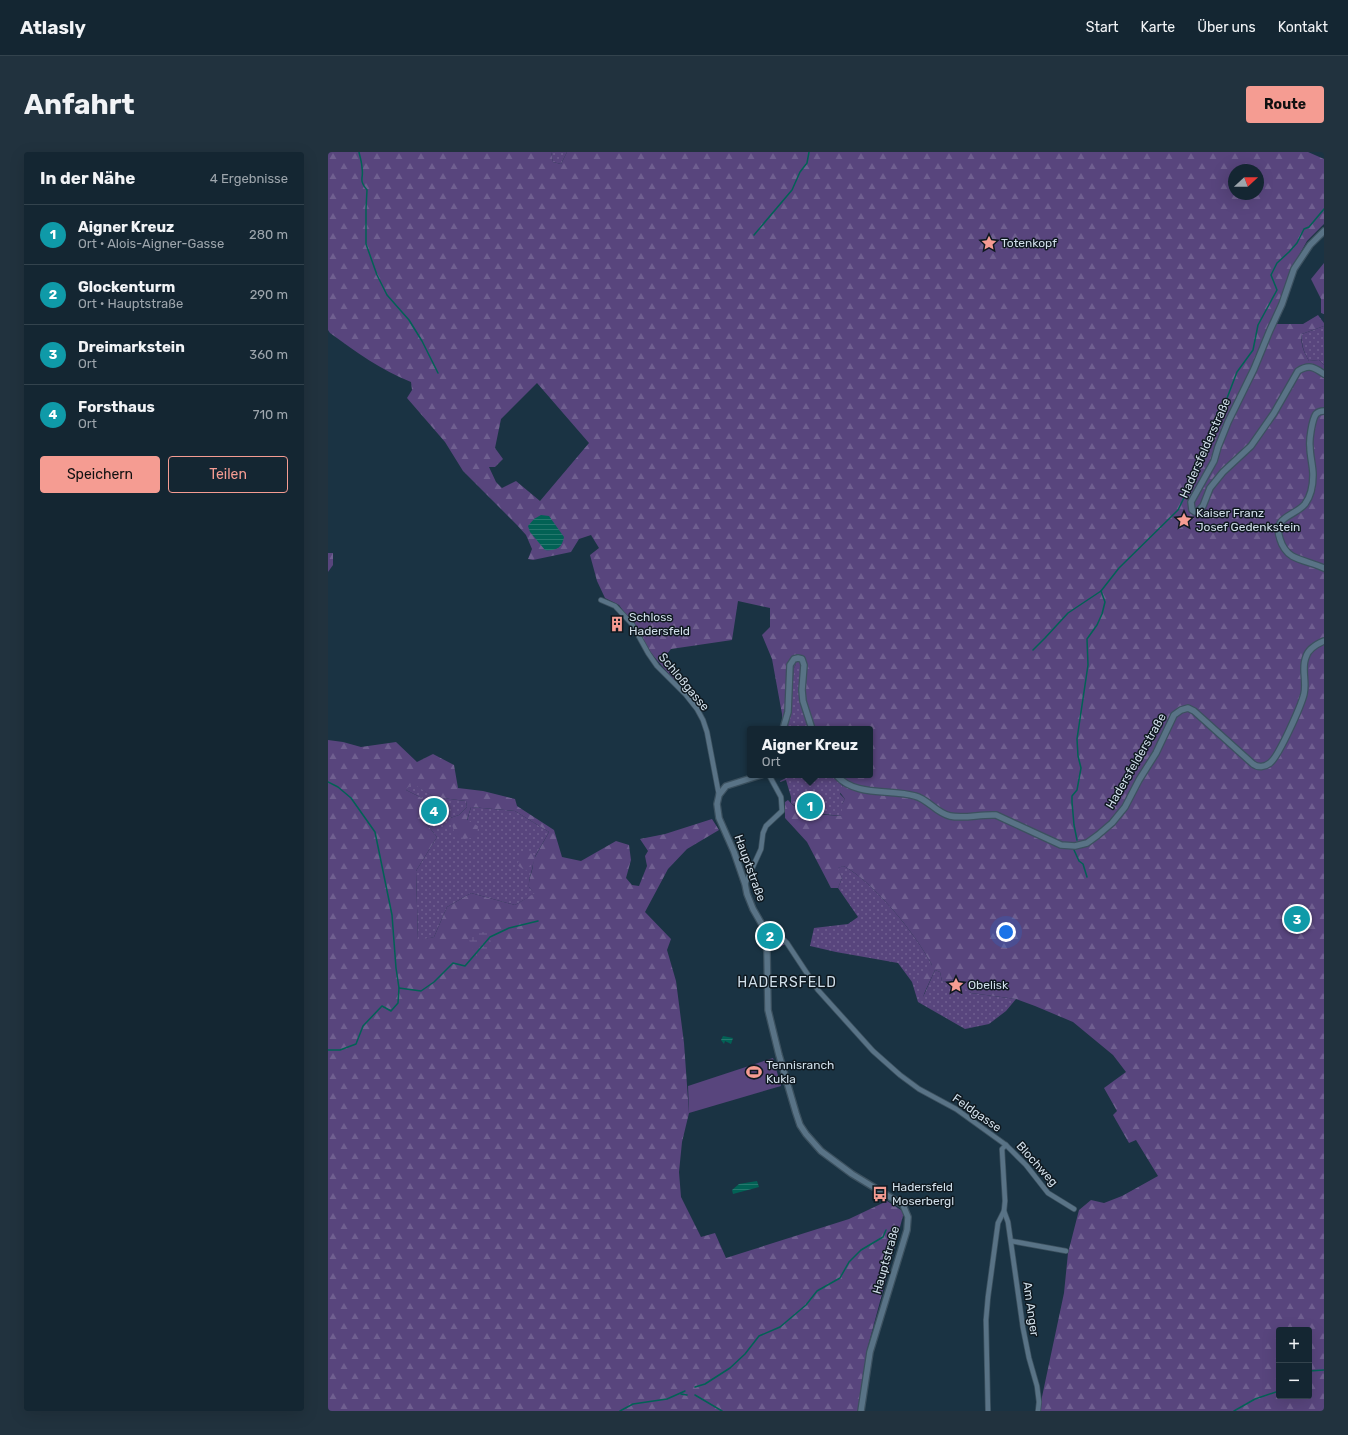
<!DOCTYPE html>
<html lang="de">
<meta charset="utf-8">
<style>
body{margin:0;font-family:Rubik,sans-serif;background:#21323e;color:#f1f3f6}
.controls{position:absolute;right:12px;bottom:12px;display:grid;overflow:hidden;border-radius:4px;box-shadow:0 4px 16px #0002}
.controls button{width:36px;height:36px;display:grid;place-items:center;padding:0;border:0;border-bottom:1px solid #33434d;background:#142632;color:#f1f3f6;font:20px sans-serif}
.compass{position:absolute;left:900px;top:12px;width:36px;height:36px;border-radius:50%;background:#142632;box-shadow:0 4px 16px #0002;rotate:69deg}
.you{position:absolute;left:678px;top:780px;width:14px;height:14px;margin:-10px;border:3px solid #fff;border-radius:50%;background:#1a73e8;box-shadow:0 0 0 6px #1a73e833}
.badge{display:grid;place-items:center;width:26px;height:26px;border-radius:50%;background:#f59c92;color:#fff;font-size:13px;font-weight:700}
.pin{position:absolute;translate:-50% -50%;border:2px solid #fff;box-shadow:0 1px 4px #0006}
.popup{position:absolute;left:419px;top:574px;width:126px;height:52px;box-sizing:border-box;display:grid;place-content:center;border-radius:4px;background:#142632;filter:drop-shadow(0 1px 3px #0005);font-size:13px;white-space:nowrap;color:#9da5ac}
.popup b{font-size:15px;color:#f1f3f6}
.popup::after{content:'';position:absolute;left:50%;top:100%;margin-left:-8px;border:8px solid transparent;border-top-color:#142632}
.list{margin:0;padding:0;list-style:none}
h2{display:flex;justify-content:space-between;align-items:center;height:52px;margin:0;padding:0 16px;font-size:17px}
h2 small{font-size:13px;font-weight:400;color:#9da5ac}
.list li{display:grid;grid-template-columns:26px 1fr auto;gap:12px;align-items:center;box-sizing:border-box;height:60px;padding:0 16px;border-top:1px solid #33434d}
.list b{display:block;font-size:15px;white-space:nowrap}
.list p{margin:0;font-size:13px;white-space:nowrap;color:#9da5ac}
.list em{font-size:13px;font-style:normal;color:#9da5ac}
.actions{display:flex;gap:8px;padding:12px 16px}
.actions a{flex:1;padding:9px 0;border:1px solid #f59c92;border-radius:4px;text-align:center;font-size:14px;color:#f59c92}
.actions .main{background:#f59c92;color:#111}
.map{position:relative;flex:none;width:996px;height:1259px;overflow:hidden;border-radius:4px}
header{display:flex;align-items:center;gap:24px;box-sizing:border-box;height:56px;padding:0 20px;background:#142632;border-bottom:1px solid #33434d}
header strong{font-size:19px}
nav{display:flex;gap:22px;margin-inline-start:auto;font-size:14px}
.intro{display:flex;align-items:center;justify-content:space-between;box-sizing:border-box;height:96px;padding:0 24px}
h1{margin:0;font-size:28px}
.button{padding:10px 18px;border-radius:4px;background:#f59c92;color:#111;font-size:14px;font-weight:700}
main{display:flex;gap:24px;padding:0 24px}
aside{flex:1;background:#142632;border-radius:4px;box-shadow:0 4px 16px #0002}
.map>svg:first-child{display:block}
.grass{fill:url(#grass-dots)}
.forest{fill:url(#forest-firs);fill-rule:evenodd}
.wetland{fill:url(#wetland-marsh)}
.park{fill:#58457d}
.water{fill:url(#water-rules)}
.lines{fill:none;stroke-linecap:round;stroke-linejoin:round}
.stream{stroke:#026255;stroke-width:1.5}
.minor-casing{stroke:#3c515f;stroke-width:6}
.tertiary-casing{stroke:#3c515f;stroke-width:8}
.minor{stroke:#597386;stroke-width:4.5}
.tertiary{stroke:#597386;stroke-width:5.5}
.labels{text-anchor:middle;stroke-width:3;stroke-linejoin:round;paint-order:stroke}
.poi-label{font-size:12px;fill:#d1dfea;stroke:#0f1920;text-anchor:start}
.street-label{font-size:12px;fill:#d1dfea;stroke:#0f1920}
.quarter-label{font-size:14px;letter-spacing:1px;fill:#d1dfea;stroke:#0f1920}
</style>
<header>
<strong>Atlasly</strong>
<nav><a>Start</a><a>Karte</a><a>Über uns</a><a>Kontakt</a></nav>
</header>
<div class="intro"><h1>Anfahrt</h1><a class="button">Route</a></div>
<main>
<aside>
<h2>In der Nähe<small>4 Ergebnisse</small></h2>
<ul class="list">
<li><span class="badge" style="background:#0f9aa8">1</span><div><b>Aigner Kreuz</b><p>Ort · Alois-Aigner-Gasse</p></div><em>280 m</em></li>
<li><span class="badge" style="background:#0f9aa8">2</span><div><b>Glockenturm</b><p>Ort · Hauptstraße</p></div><em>290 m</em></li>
<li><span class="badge" style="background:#0f9aa8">3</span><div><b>Dreimarkstein</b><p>Ort</p></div><em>360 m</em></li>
<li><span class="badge" style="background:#0f9aa8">4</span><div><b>Forsthaus</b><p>Ort</p></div><em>710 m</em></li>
</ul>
<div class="actions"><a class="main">Speichern</a><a>Teilen</a></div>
</aside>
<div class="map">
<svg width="996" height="1259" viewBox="0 0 996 1259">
<defs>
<pattern id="grass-dots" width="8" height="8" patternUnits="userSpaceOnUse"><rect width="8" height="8" fill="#58457d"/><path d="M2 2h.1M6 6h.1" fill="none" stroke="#6f5f90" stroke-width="1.8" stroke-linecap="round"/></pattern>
<pattern id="forest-firs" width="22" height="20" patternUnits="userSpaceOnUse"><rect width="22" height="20" fill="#58457d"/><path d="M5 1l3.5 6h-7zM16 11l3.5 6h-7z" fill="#6f5f90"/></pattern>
<pattern id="wetland-marsh" width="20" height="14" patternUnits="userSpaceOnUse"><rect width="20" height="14" fill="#58457d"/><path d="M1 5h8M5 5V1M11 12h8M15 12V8" fill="none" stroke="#6f5f90"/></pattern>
<pattern id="water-rules" width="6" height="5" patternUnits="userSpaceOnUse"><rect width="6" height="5" fill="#026255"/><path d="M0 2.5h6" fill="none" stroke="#26786e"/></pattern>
</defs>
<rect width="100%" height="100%" fill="#1a3343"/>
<!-- grass -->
<g class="grass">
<path d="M 223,0 L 239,0 L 233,12 L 225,10 Z"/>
<path d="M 996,174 L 996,213 L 991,208 L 981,209 C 976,200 973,193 974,182 Z"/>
<path d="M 468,512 L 471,512 L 473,515 L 472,551 L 481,577 L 459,577 L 462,555 L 466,516 Z"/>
<path d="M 458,623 L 505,623 L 515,635 L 512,642 L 517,647 L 514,652 L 514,664 L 476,660 L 463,651 L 463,645 L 458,628 L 452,630 L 452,629 L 458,626 Z"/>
<path d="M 84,630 L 106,645 L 138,649 L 139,655 L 131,663 L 122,666 L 139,669 L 143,655 L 187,659 L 221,680 L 205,708 C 206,717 200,725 201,735 L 208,741 L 187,753 L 143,741 L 119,755 L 106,785 L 90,789 L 88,719 L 109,685 L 97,670 L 94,646 L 78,638 Z"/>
<path d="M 516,714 C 547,732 587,781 604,813 L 595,845 L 607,818 L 612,820 L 614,829 L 622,830 L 625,827 L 629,827 L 643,841 L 688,847 L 678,859 L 661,872 L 637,877 L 590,850 L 584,830 L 570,811 L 508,800 L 482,794 L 486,776 L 520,772 L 530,765 L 510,736 L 514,726 L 509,716 Z"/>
</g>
<!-- forest -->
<g class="forest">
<path d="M 0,0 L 223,0 L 225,10 L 233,12 L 239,0 L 980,0 L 996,7 L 996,72 L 979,89 L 966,112 L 960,125 L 956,143 L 944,172 L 975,172 L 990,163 L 996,171 L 996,174 L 974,182 C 972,192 976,200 981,209 L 991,208 L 996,213 L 996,1259 L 711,1259 L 736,1141 L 740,1101 L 751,1058 L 763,1048 L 776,1051 L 794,1044 L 830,1024 L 808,988 L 801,991 L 785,963 L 789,959 L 776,936 L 798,920 L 785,903 L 745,870 L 707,854 L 688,847 L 643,841 L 631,833 L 629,827 L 625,827 L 622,830 L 614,829 L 612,820 L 607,818 L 594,846 L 589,825 L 604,813 C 587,781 547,732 516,714 L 510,716 L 514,726 L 510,736 L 503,736 L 479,690 L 457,666 L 457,650 L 460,648 C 473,664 495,662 514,664 L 514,652 L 517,647 L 511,639 L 515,634 L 505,623 L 542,623 L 542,577 L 481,577 C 476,564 470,550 471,536 C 471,528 477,517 470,512 L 468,512 L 466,516 L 462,555 L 459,577 L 454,577 L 454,562 L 444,507 L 434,483 L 442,475 L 442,456 L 410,449 L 404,488 L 343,497 L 335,507 L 350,524 L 347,529 L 322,500 L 309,478 L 291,453 L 277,446 L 269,429 L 262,403 L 271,396 L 263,383 L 251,387 L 243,400 L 205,408 L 200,407 L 204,397 L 198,383 L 189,373 L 135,319 L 117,290 L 79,246 L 84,238 L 83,230 C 53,218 28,200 2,181 L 0,178 ZM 906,18 L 930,18 L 930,42 L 906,42 ZM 209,231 L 261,291 L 212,349 L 188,329 L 174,336 L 168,330 L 161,315 L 167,315 L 175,307 L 167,296 L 173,267 ZM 951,1178 L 981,1178 L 981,1244 L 951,1244 Z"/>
<path d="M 996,111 L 996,162 L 993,161 L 993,147 L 983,127 Z"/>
<path d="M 0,401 L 5,401 L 5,413 L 0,420 Z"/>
<path d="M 0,588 L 15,590 L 33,595 L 68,590 L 89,610 L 105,602 L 126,613 L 130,636 L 155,639 L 187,647 L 189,654 L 226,678 L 234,705 L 253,709 L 288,689 L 301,693 L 303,708 L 298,726 L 304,733 L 311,734 L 319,714 L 317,704 L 320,699 L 312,687 L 337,682 L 384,667 L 391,678 L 359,697 L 340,717 L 317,760 L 343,787 L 339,798 L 348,829 L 356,891 L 361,961 L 354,990 L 351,1020 L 353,1045 L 373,1085 L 387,1081 L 398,1106 L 521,1067 L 559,1049 L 576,1060 L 539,1198 L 531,1259 L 0,1259 ZM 84,631 L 106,645 L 138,649 L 139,655 L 131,663 L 122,666 L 127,682 L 136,687 L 149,685 L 150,674 L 139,668 L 143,655 L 187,659 L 221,680 L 207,705 L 204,701 L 200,698 L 193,704 L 189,713 L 198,719 L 205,709 C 206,718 200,726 201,735 L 207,741 L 187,753 L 143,741 L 119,755 L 106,785 L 90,788 L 88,719 L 109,685 L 97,670 L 94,646 L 78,638 Z"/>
</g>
<!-- wetland -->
<path class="wetland" d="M 148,780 L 160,780 L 165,797 L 159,802 L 149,805 L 145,798 L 139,783 Z"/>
<!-- park -->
<g class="park">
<path d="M 447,783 L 458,792 L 441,799 L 440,787 Z"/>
<path d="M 445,906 L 453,934 L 361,961 L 360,934 Z"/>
</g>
<!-- water -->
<g class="water">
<path d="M 213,363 L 221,364 L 236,385 C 234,396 228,399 217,398 L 202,380 L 200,374 L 206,367 Z"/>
<path d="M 395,884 L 405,886 L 403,892 L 397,889 L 396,892 L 393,888 Z"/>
<path d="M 429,1029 L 431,1035 L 405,1042 L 404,1038 L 411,1032 Z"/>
</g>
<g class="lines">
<!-- stream -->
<g class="stream">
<path d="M 31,0 C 32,5 34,11 34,16 C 36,27 30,27 39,38 L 38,57 L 38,92 L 49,123 L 59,143 L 81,168 L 94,189 L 110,221"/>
<path d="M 426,83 L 464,38 L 472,20 L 479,11 L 481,0"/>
<path d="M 705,498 L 717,486 L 740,461 L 773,439 L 791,416 L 850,358 L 865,327 L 867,318 L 879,300 L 877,291 L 887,274 L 889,261 L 896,254 L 909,220 L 925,198 L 930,173 L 949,138 L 943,123 L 949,111 L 961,100 L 969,91 L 976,77 L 981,75 L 996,57"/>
<path d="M 0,630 L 10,635 L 23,646 L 47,680 L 64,763 L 68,816 L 71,836 L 70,851 L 63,859 L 54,854 L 35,874 L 28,892 L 12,898 L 0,898"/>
<path d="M 749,688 L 746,673 L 744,650 L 744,644 L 749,638 L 753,616 L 750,604 L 749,587 L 760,513 L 759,487 L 769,473 L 774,462 L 777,450 L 773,439"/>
<path d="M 746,698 L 751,709 L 755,712 L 759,725"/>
<path d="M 71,836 L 93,839 L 106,830 L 125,811 L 137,814 L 162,785 L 181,776 L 210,769"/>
<path d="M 981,1219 L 996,1218"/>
<path d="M 367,1235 L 377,1232 L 402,1216 L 417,1202 L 431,1184 L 452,1175 L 478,1153 L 489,1139 L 512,1126 L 521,1110 L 533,1098 L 555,1085 L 558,1078"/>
<path d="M 353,1242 L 359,1243"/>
<path d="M 367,1243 L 394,1259"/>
<path d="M 292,1259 L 305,1252 L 339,1247 L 357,1239"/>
<path d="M 906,1259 L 927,1247 L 951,1239"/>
</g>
<defs>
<g id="minor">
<path d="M 273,448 L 287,454 L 304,472 L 320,501 L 329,514 L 358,543 L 369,557 L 375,568 L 379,580 L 391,643"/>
<path d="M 417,732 L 433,697 L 435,681 L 438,674 L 454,659 L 453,645 L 441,623"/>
<path d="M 436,776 L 446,779 L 459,791 L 490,838 L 545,899 L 572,923 L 591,937 L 628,957 L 678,993 L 698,1013 L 720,1041 L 746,1057"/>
<path d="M 676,1059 L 680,1070 L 695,1176 L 701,1206 L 709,1234 L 711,1250 L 710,1259"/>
<path d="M 683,1089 L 738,1099"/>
<path d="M 660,1259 L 658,1168 L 660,1145 L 670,1071 L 676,1059 L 677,1049 L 674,997 L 678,993"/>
</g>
<g id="tertiary">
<path d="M 996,79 L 982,93 L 966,117 L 954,152 L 942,178 L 926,217 L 900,270 L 890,295 L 886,309 L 863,350 L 864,358 L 867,360 L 870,359 L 875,354 L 882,336 L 895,320 L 923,294 L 946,261 L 970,219 C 981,212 986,215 996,222"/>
<path d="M 996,259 C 993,259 990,260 988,262 C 984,268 981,288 982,295 C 982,304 985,314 985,323 C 985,333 983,344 977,352 C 966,365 944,364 952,387 C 954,394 958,400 964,404 C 971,408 987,412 996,416"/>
<path d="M 455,577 L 460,560 L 462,513 L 466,507 L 470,506 L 474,507 L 476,513 L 474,538 L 475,549 L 484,577"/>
<path d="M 433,623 L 398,634 L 391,643 L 389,652 L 391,666 L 406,700 L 417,732 L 419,742 L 425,757 L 436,776 L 439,800 L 440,858 L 451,903 L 468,961 L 472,973 L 478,982 L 493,999 L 524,1022 L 575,1053 L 580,1065 L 579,1078 L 542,1200 L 533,1259"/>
<path d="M 508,623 C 527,645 562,637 587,644 C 600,647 608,661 622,664 C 637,667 652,662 668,663 L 733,693 L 747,694 L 759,691 L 770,683 L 784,671 L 797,655 L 811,628 L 828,601 L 846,563 L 853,558 L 860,556 L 866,559 L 925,612 C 930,616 937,615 942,611 C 951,604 973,554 976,542 C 979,529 973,516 978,505 C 980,497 989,492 996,489"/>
</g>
</defs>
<!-- minor casing -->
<use href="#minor" class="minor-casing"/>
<!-- tertiary casing -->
<use href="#tertiary" class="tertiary-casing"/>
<!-- minor -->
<use href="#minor" class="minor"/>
<!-- tertiary -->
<use href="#tertiary" class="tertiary"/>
</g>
<!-- icons -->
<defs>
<symbol id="sight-bare" viewBox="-9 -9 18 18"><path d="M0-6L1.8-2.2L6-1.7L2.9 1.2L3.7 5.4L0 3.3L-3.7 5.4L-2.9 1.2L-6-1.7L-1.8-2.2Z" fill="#f59c92" stroke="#0f1920" stroke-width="2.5" paint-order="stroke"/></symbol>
<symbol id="building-bare" viewBox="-9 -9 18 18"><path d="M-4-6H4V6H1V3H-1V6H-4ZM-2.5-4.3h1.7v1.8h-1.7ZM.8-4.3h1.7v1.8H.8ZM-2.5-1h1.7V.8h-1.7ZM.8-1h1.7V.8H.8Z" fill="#f59c92" stroke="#0f1920" stroke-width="2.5" paint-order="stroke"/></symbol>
<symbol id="stadium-bare" viewBox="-9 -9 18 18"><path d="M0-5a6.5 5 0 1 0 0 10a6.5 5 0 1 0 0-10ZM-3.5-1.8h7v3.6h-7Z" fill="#f59c92" stroke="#0f1920" stroke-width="2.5" paint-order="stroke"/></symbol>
<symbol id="bus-bare" viewBox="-9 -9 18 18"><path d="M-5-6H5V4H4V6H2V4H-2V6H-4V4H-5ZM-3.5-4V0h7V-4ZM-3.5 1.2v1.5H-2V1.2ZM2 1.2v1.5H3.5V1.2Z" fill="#f59c92" stroke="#0f1920" stroke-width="2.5" paint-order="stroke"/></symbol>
</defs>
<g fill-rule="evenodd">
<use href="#sight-bare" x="650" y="80" width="22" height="22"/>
<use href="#sight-bare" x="845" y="357" width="22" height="22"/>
<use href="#building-bare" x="278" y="461" width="22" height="22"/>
<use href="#sight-bare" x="617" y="822" width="22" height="22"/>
<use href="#stadium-bare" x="415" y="909" width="22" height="22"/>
<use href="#bus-bare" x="541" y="1031" width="22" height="22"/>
</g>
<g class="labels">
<!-- poi labels -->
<g class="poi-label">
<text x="673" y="95">Totenkopf</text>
<text x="868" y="365">Kaiser Franz<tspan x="868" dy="14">Josef Gedenkstein</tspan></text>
<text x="301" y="469">Schloss<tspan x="301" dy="14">Hadersfeld</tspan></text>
<text x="640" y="837">Obelisk</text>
<text x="438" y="917">Tennisranch<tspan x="438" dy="14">Kukla</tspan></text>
<text x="564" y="1039">Hadersfeld<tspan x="564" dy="14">Moserbergl</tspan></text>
</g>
<!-- street labels -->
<g class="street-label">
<text transform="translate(877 296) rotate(-66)" y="4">Hadersfelderstraße</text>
<text transform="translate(356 530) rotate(50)" y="4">Schloßgasse</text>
<text transform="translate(808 609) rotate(-60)" y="4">Hadersfelderstraße</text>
<text transform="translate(422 716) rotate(70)" y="4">Hauptstraße</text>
<text transform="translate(649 961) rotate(35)" y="4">Feldgasse</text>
<text transform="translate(709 1012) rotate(48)" y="4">Blochweg</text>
<text transform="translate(558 1108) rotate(-74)" y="4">Hauptstraße</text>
<text transform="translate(703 1157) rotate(82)" y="4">Am Anger</text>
</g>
<!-- quarter labels -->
<g class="quarter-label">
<text x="459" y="835">HADERSFELD</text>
</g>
</g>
</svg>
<div class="controls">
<button>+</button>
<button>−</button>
</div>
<svg class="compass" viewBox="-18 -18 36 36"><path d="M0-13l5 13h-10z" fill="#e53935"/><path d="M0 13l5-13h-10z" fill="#9da5ac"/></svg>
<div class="you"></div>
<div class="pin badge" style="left:482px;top:654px;background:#0f9aa8">1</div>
<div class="popup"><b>Aigner Kreuz</b>Ort</div>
<div class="pin badge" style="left:442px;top:784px;background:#0f9aa8">2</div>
<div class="pin badge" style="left:969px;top:767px;background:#0f9aa8">3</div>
<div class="pin badge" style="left:106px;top:659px;background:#0f9aa8">4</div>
</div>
</main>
